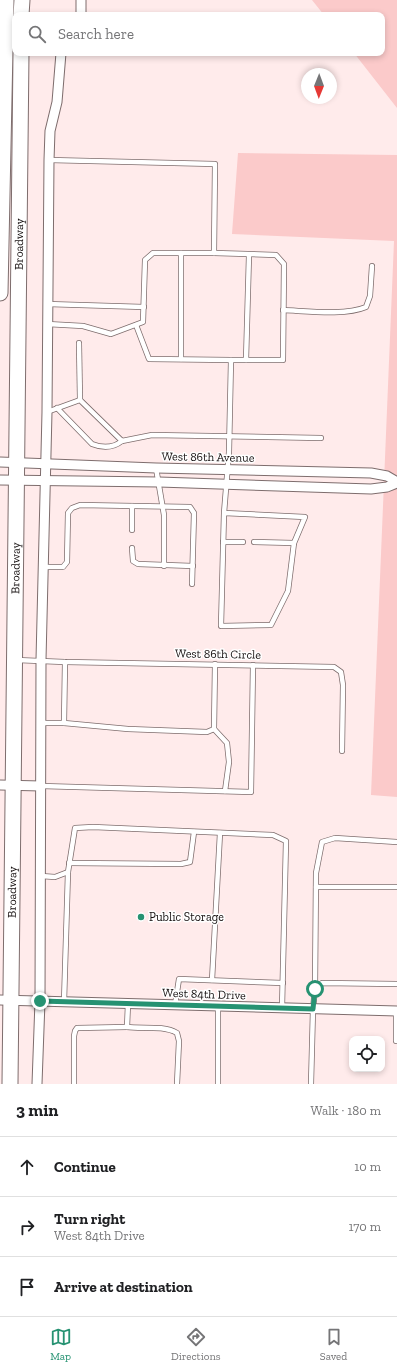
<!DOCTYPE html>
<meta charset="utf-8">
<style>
body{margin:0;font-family:"Zilla Slab",serif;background:#f2f2f2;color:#202124}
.controls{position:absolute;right:12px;bottom:12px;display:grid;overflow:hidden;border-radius:8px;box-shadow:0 2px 6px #0003}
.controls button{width:36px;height:36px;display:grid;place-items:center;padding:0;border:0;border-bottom:1px solid #e0e0e0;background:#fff;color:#202124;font:20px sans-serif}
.compass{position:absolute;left:301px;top:68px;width:36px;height:36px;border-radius:50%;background:#fff;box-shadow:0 2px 6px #0003;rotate:181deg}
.stop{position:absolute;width:12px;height:12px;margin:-9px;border:3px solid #269272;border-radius:50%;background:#fff}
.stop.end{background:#269272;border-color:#fff;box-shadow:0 1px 4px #0008}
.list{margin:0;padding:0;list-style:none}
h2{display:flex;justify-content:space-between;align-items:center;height:52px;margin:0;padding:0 16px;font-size:17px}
h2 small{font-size:13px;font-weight:400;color:#757577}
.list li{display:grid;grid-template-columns:26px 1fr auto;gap:12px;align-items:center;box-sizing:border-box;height:60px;padding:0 16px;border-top:1px solid #e0e0e0}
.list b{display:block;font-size:15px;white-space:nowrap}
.list p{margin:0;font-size:13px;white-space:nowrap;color:#757577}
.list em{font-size:13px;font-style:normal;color:#757577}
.icon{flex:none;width:22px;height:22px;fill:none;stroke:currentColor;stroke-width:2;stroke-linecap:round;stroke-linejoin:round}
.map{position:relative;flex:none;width:397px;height:1084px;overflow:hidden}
.search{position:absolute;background:#fff;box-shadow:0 2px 6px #0003;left:12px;right:12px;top:12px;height:44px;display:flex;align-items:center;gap:10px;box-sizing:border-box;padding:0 14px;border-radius:8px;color:#757577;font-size:15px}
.sheet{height:232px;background:#fff}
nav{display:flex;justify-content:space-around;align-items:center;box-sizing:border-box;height:56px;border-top:1px solid #e0e0e0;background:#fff;font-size:11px;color:#757577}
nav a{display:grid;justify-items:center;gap:2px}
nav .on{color:#269272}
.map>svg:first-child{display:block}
.green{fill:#fbcaca}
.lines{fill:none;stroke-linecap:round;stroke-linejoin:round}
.lane-casing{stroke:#7e6d6d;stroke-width:6}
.street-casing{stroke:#7e6d6d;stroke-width:11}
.primary-casing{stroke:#7e6d6d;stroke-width:17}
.lane{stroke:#fff;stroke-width:4.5}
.street{stroke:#fff;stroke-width:9}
.primary{stroke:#fff;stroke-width:15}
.route{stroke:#269272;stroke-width:5}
.poi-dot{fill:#269272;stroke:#fff;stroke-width:1.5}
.labels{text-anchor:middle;stroke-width:3;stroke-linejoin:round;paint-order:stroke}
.street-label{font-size:12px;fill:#150f0f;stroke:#fff}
.poi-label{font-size:12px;fill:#150f0f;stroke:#fff;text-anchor:start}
</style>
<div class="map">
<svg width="397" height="1084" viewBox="0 0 397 1084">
<rect width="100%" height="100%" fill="#ffebeb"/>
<!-- green -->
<g class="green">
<path d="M 312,0 L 397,0 L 397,108 L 354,53 L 382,53 L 382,15 L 324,15 Z"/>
<path d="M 238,153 L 397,155 L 397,797 L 371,795 L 394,241 L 232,234 Z"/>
</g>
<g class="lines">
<defs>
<g id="lane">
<path d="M 181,253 L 181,359"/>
<path d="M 214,253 L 276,255 L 284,264 L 283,360 L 231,360"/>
<path d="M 47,304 L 144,307"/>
<path d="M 283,310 C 307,311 345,316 366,307 L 370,296 L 372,266"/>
<path d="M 47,324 L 83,326 L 111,334 L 143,322 L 145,260 L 153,253 L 214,253 L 215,164 L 49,160"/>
<path d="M 136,325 L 149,359 L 231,360 L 229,452 L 224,513 L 221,626 L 271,625 L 288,591 L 294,543 L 305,517 L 224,513"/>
<path d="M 79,343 L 80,400"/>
<path d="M 246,360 L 249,255"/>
<path d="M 57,408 L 92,444 C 102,448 113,448 122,441"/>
<path d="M 47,412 L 80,400 L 122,441 L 152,435 L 321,438"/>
<path d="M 156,468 L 164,515 L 164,566"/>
<path d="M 132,506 L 132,530"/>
<path d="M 223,542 L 243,542"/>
<path d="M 254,542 L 294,543"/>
<path d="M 132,548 L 133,561 L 138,564 L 193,566"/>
<path d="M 44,567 L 63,567 L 67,562 L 68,513 L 72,508 L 80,505 L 190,507 L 194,513 L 192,584"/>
<path d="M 16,660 L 65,662 L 334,667 L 341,672 L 343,685 L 342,751"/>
<path d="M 41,723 L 64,723 L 65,662"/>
<path d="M 64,723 L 128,729 L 207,732 L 214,729 L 215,664"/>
<path d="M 214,729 L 227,743 L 229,762 L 225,791"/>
<path d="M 41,786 L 251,792 L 253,665"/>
<path d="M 69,863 L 181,864 L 190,862 L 194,832"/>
<path d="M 41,876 L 55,877 L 68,872 L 75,828 L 93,827 L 273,835 L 286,841 L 282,1008"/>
<path d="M 316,887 L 397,887"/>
<path d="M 212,980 L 220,833"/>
<path d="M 315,989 L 316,873 L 322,842 L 335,838 L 397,842"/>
<path d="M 64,1002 L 68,872"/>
<path d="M 128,1004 L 127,1027 C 142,1029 163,1025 177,1033 L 179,1041 L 177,1084"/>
<path d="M 175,1005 L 179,979 L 283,983"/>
<path d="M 396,1011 L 396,1041 L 397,1041"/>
<path d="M 74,1084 L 74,1036 L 75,1031 L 77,1028 L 127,1027"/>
<path d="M 218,1084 L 218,1006"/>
<path d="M 311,1084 L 313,1009 L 315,989 L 322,983 L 397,984"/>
</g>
<g id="street">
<path d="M 81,0 L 81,15"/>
<path d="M 0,462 L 156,468 L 371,473 L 387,476 L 397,482"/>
<path d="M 0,480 L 159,482 L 371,489 L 387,487 L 397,483"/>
<path d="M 0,785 L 41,786"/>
<path d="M 0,1000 L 397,1011"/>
<path d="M 37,1084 L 40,1001 L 41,660 L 47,412 L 49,160 L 50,131 L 57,102 L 61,53"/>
</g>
<g id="primary">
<path d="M 21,15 L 22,0"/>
<path d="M 0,293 L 6,0"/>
<path id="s1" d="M 10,1084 L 21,53"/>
</g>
</defs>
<!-- lane casing -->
<use href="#lane" class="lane-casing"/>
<!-- street casing -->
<use href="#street" class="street-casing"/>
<!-- primary casing -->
<use href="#primary" class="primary-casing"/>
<!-- lane -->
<use href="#lane" class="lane"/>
<!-- street -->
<use href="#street" class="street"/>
<!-- primary -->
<use href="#primary" class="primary"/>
</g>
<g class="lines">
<!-- route -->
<path class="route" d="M 40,1001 L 313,1009 L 315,989"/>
</g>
<!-- markers -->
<circle class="poi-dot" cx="141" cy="917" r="4"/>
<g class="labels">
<!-- street labels -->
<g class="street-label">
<text dy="4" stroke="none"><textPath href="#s1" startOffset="840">Broadway</textPath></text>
<text transform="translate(208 457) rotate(1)" y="4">West 86th Avenue</text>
<text dy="4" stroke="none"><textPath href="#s1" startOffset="516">Broadway</textPath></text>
<text transform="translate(218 654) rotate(1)" y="4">West 86th Circle</text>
<text dy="4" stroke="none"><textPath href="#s1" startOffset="192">Broadway</textPath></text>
<text transform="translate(204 994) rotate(2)" y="4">West 84th Drive</text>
</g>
<!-- poi labels -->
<g class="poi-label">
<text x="149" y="921">Public Storage</text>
</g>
</g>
</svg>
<div class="controls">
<button><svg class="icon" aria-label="locate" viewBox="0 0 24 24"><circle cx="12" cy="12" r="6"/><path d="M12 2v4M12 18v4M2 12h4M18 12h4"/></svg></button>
</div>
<svg class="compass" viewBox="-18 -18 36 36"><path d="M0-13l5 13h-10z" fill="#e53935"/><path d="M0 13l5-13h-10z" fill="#757577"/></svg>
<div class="stop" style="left:315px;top:989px"></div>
<div class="stop end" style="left:40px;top:1001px"></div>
<div class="search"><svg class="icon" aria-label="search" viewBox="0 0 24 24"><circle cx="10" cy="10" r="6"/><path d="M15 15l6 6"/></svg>Search here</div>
</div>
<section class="sheet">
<h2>3 min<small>Walk · 180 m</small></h2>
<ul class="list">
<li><svg class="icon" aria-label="ahead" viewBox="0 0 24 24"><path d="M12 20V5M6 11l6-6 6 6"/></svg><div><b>Continue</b></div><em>10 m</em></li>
<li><svg class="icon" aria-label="right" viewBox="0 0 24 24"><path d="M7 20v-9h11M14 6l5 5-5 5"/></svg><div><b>Turn right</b><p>West 84th Drive</p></div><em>170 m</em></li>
<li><svg class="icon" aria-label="arrive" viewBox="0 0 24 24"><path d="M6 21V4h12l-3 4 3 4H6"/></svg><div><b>Arrive at destination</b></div></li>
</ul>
</section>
<nav>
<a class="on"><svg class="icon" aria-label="map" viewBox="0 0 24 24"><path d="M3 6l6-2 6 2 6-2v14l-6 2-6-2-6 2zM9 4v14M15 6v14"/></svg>Map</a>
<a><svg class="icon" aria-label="directions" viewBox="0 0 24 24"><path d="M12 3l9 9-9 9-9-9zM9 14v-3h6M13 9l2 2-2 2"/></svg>Directions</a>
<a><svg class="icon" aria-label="saved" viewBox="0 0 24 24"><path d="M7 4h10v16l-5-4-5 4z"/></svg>Saved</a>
</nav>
